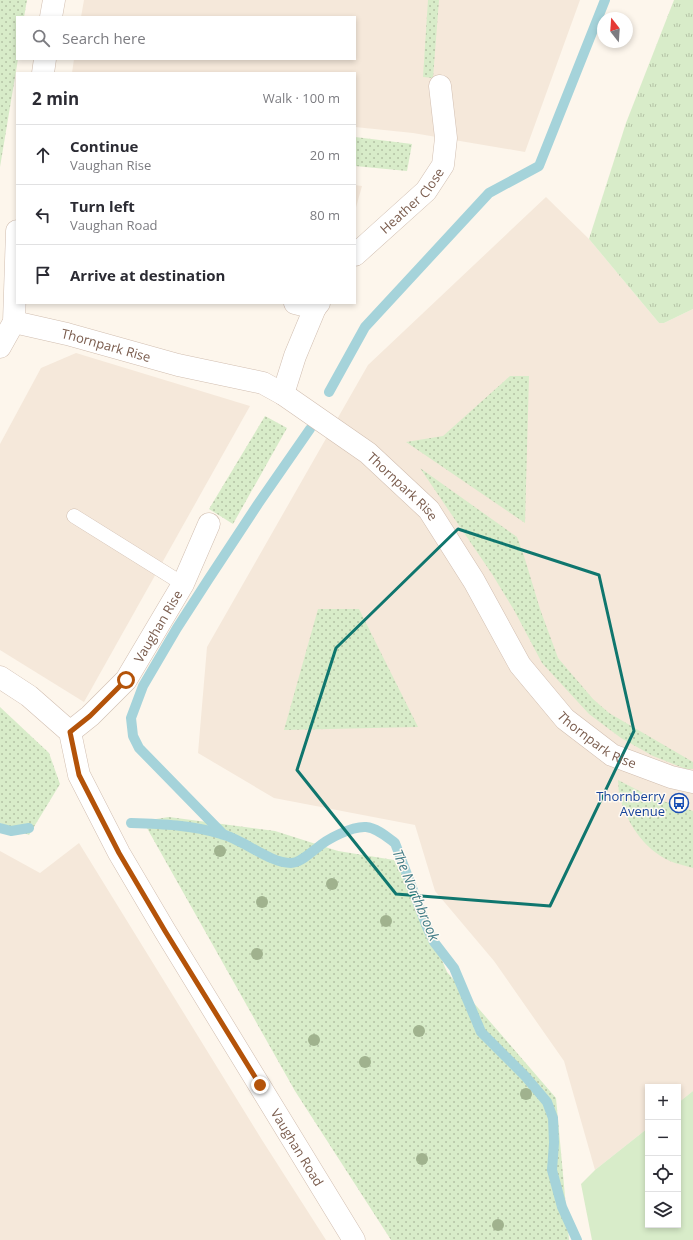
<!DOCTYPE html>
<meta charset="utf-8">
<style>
body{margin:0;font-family:"Open Sans",sans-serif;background:#f7f7f7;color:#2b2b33}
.controls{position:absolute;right:12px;bottom:12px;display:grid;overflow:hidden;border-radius:0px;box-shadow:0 2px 6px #0003}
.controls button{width:36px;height:36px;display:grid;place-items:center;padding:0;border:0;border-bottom:1px solid #e1e1e2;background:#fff;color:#2b2b33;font:20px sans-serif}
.compass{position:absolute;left:597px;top:12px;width:36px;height:36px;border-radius:50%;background:#fff;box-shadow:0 2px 6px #0003;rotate:343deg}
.stop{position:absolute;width:12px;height:12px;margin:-9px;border:3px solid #b45309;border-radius:50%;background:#fff}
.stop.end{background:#b45309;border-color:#fff;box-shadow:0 1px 4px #0008}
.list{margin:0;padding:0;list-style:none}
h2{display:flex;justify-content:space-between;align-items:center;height:52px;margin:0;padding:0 16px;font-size:17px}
h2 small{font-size:13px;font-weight:400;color:#7c7c81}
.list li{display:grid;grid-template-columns:26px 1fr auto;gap:12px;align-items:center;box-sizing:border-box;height:60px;padding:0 16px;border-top:1px solid #e1e1e2}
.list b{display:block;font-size:15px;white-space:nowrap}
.list p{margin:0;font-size:13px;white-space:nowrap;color:#7c7c81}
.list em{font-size:13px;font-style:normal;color:#7c7c81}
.icon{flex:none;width:22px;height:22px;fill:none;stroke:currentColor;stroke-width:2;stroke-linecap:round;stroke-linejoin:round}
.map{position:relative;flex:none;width:693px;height:1240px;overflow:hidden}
.search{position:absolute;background:#fff;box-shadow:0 2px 6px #0003;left:16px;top:16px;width:340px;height:44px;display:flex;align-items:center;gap:10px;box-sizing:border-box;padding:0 14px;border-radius:0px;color:#7c7c81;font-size:15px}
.panel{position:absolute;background:#fff;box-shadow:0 2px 6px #0003;left:16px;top:72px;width:340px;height:232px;border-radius:0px}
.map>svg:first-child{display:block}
.residential{fill:#f5e8da}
.grass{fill:url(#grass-dots)}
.park{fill:url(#park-tufts)}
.garden{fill:#d8ecc9}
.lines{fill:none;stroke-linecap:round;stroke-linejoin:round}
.stream{stroke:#a5d3da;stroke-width:10}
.service-casing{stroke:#d1beb0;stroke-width:15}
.minor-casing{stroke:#d1beb0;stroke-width:23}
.service{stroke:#fff;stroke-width:14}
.minor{stroke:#fff;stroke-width:22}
.tree{fill:#a0b28e}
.route{stroke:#b45309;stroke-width:5}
.marked{fill:none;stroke:#0f766e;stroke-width:3;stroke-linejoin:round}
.labels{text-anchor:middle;stroke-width:3;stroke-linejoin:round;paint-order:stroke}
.street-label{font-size:13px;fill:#7a5c4d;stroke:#fffaf3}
.transit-label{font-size:13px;fill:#164399;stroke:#fffaf3;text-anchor:end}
.water-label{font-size:14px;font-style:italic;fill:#437c86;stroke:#fffaf3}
</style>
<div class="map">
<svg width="693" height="1240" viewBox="0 0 693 1240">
<defs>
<pattern id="grass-dots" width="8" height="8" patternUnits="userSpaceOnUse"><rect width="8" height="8" fill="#d8ecc9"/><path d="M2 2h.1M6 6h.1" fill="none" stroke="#b4c2a5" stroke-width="1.8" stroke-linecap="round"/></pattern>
<pattern id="park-tufts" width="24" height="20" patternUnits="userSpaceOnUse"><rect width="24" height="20" fill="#d8ecc9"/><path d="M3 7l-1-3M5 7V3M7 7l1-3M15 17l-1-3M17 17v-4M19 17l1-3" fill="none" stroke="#b4c2a5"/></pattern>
</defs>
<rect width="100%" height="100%" fill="#fdf6ec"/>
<!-- residential -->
<g class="residential">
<path d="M 84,0 L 580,0 L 525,152 L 413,133 L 355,127 L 355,73 L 72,73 L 74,59 L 355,59 L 355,17 L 81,17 Z"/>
<path d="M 355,185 L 362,186 L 355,211 Z"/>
<path d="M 546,197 L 589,239 L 659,323 L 664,323 L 693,309 L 693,1091 L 678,1103 L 678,1087 L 648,1087 L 648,1128 L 595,1170 L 564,1061 L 494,961 L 435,891 L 415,825 L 274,798 L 198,753 L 207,647 L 368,365 Z"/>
<path d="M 76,353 L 250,406 L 84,702 L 0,650 L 0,444 L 41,368 Z"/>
<path d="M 79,843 L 262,1140 L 326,1240 L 0,1240 L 0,851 L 40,873 Z"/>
</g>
<!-- grass -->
<g class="grass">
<path d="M 0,0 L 27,0 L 24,17 L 17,17 L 18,59 L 0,167 Z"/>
<path d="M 428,0 L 439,0 L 433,78 L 423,77 Z"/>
<path d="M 355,137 L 412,144 L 407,171 L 355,166 Z"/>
<path d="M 510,376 L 529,376 L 525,523 L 406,442 L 443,436 Z"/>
<path d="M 265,416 L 287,428 L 233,524 L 209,509 Z"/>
<path d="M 420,468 L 517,537 L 524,556 L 540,609 L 558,658 L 593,699 L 609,713 L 693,762 L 693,769 L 686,769 L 653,756 L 621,738 L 589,714 L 542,663 L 514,610 L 492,574 Z"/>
<path d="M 318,609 L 359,609 L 418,727 L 284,730 Z"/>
<path d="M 0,707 L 49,753 L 60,784 L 29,835 L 0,823 Z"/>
<path d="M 618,780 L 651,797 L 693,811 L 693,868 C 687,866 681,865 675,863 C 647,853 628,826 620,798 C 618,792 619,786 618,780 Z"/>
<path d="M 169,817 L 275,831 L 338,851 L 394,860 L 417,902 L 447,972 L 556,1098 L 569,1240 L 391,1240 L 295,1091 L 143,821 Z"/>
</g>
<!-- park -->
<path class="park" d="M 674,0 L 693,0 L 693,309 L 664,323 L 659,323 L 589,239 L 626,123 Z"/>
<!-- garden -->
<path class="garden" d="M 693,1091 L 693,1240 L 592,1240 L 581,1184 L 595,1170 L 648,1128 L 648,1225 L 678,1225 L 678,1103 Z"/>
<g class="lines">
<!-- stream -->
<g class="stream">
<path d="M 329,392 L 365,327 L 489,193 L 539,166 L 605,0"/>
<path d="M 131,823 C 162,824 192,825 221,834 C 243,839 269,863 291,863 C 300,863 310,853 317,848 C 327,839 352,826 366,827 C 377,828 387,837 395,843 L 427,927 L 434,942 L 454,968 L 481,1032 L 525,1076 L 547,1102 L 553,1118 L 554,1143 L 552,1170 L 562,1207 L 577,1240"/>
<path d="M 0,828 L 11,831 L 29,828"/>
<path d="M 223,834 L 139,748 L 133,736 L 131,718 L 143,686 L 177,628 L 208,580 L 258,504 L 310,429"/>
</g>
<defs>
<path id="service" d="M 74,516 L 183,584"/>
<g id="minor">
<path d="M 51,17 L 54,0"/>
<path d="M 43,73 L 45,59"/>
<path id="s1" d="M 355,255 L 426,191 L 443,165 L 446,138 L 440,86"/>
<path d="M 295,303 L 315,308 L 319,303"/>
<path id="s2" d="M 14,322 L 67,334 L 178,365 L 263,383 L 283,394 L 368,453 L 429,510 L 474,581 L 520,665 L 565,719 L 612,755 L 671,777 L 693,782"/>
<path d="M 0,347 L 14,322 L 17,231"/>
<path d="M 283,394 L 295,356 L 315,308"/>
<path id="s3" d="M 0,677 L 29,696 L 70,732 L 79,775 L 119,853 L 165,931 L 354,1240"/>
<path id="s4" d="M 70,732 L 90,716 L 126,680 L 183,584 L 209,524"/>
</g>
</defs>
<!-- service casing -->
<use href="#service" class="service-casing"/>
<!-- minor casing -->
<use href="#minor" class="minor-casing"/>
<!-- service -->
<use href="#service" class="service"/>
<!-- minor -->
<use href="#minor" class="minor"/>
</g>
<!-- trees -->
<g class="tree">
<circle cx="220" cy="851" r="6"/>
<circle cx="332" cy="884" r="6"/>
<circle cx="262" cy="902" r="6"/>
<circle cx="386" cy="921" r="6"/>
<circle cx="257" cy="954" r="6"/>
<circle cx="419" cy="1031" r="6"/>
<circle cx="314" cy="1040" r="6"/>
<circle cx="365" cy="1062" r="6"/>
<circle cx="526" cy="1094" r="6"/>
<circle cx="422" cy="1159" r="6"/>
<circle cx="498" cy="1225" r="6"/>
</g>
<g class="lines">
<!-- route -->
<path class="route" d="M 126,680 L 90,716 L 70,732 L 79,775 L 119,853 L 165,931 L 260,1085"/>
</g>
<!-- marked area -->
<path class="marked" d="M 458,529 L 599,575 L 634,731 L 550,906 L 396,894 L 297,770 L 336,648 Z"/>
<!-- icons -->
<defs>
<symbol id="bus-ring" viewBox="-11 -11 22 22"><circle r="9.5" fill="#fffaf3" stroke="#1a4fb4" stroke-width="1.5"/><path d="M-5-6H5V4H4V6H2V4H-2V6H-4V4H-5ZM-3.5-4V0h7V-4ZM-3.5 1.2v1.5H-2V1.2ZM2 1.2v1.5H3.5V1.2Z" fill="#1a4fb4"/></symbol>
</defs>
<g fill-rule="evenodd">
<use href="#bus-ring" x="668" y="792" width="22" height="22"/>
</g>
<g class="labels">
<!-- street labels -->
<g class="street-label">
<text dy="5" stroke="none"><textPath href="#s1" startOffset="79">Heather Close</textPath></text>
<text dy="5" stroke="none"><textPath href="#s2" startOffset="95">Thornpark Rise</textPath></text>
<text dy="5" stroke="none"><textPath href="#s2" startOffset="431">Thornpark Rise</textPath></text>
<text dy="5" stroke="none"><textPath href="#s4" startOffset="139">Vaughan Rise</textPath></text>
<text dy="5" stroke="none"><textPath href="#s2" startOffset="755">Thornpark Rise</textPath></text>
<text dy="5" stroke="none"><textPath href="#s3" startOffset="565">Vaughan Road</textPath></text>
</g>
<!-- transit labels -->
<g class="transit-label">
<text x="665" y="801">Thornberry<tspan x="665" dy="15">Avenue</tspan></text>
</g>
<!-- water labels -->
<g class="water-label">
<text transform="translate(416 895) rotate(67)" y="5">The Northbrook</text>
</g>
</g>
</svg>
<div class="controls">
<button>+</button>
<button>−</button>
<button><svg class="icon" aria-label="locate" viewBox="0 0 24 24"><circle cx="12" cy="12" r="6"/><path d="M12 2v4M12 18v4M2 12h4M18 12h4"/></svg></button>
<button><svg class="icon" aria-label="layers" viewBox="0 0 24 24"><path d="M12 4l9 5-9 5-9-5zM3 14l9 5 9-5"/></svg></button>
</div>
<svg class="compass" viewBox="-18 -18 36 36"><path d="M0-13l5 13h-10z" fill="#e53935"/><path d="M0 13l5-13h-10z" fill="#7c7c81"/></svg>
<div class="stop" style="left:126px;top:680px"></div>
<div class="stop end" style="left:260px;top:1085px"></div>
<div class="search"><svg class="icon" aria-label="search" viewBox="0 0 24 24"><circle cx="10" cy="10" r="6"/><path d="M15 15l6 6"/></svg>Search here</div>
<section class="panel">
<h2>2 min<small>Walk · 100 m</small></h2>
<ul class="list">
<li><svg class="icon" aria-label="ahead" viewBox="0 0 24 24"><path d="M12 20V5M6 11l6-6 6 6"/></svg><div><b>Continue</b><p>Vaughan Rise</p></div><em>20 m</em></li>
<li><svg class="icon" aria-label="left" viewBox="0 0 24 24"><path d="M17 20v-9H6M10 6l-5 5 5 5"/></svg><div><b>Turn left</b><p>Vaughan Road</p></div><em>80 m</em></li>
<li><svg class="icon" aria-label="arrive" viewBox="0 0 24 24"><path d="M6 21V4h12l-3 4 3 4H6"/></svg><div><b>Arrive at destination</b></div></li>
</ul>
</section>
</div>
